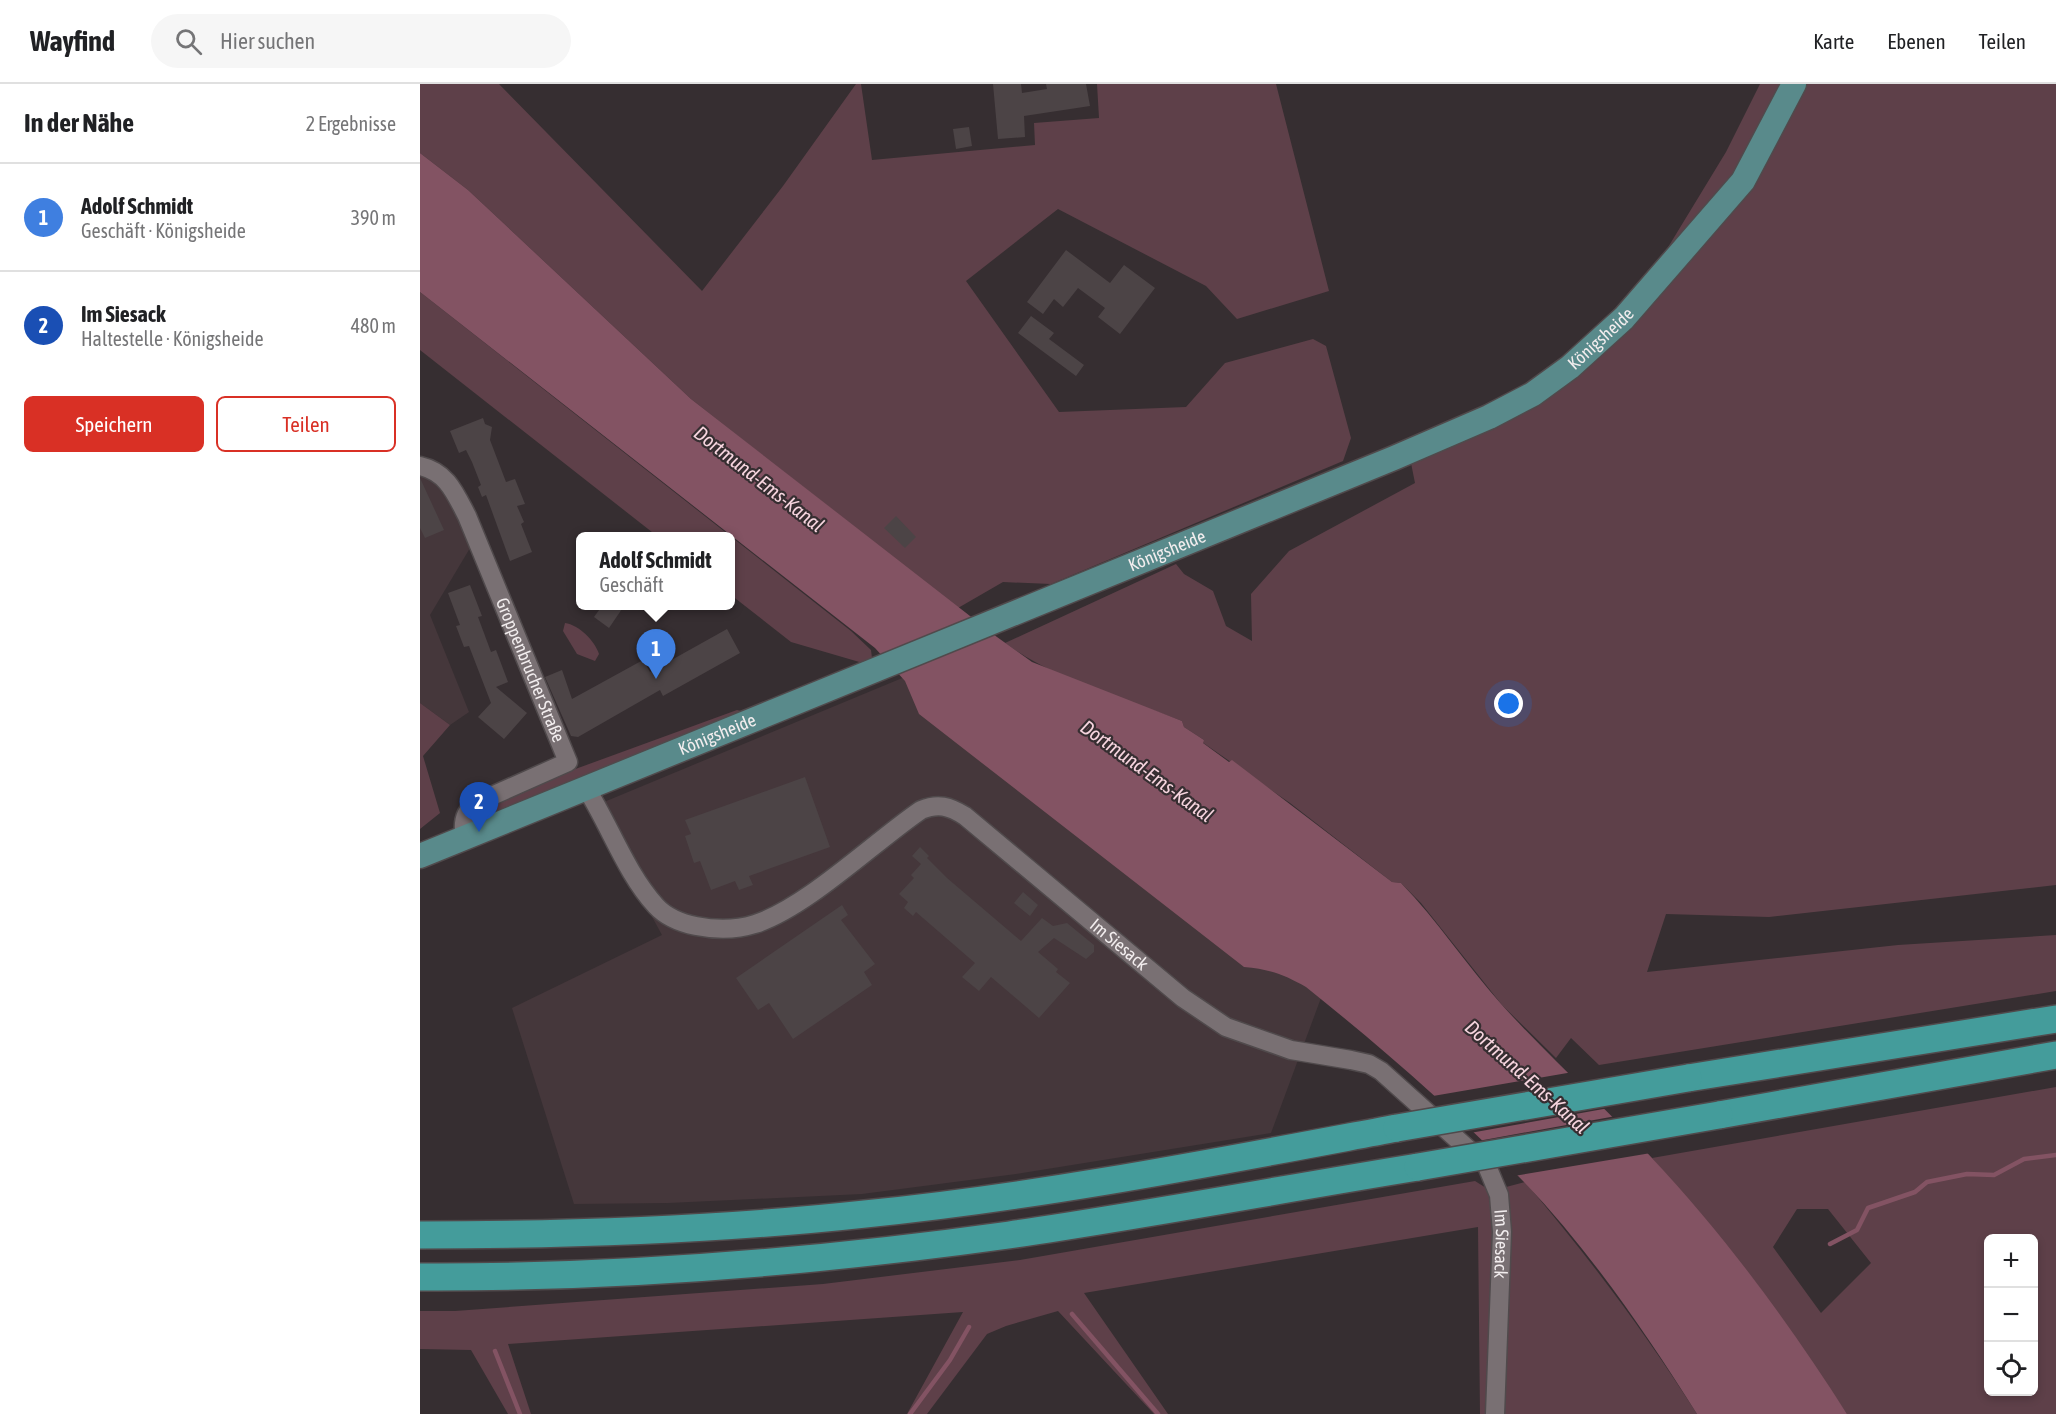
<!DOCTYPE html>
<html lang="de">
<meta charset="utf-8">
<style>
body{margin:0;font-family:"Asap Condensed",sans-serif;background:#f6f6f6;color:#202124}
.controls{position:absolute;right:18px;bottom:18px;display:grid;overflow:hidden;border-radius:9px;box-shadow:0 3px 9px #0003}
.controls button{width:54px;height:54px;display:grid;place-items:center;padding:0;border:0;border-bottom:2px solid #e0e0e0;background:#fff;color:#202124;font:30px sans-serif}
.you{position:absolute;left:1089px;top:620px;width:21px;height:21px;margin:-15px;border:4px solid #fff;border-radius:50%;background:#1a73e8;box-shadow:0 0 0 9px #1a73e833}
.badge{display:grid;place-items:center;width:39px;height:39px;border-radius:50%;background:#d93025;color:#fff;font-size:20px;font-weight:700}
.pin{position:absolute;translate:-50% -50px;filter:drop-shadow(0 2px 3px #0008)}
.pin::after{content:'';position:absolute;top:32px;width:21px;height:18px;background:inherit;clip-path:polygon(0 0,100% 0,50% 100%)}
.popup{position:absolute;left:156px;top:448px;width:159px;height:78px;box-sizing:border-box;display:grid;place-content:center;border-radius:9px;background:#fff;filter:drop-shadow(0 2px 4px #0005);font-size:20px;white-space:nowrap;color:#757577}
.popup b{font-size:22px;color:#202124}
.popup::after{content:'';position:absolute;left:50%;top:100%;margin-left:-12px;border:12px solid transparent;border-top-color:#fff}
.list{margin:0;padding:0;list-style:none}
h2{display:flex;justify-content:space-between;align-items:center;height:78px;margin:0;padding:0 24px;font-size:26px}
h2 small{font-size:20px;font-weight:400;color:#757577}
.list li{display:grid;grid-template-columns:39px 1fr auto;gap:18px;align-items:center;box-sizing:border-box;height:108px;padding:0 24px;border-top:2px solid #e0e0e0}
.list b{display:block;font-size:22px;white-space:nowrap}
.list p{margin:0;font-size:20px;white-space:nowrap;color:#757577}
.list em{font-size:20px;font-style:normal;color:#757577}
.actions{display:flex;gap:12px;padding:18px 24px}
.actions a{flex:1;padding:14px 0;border:2px solid #d93025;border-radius:9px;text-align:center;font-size:21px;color:#d93025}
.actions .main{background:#d93025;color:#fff}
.icon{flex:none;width:33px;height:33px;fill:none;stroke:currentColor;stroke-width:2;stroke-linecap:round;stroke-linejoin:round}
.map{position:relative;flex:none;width:1636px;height:1330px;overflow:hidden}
header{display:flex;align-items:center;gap:36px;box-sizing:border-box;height:84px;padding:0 30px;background:#fff;border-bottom:2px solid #e0e0e0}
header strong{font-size:28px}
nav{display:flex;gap:33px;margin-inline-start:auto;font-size:21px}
.search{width:420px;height:54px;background:#f6f6f6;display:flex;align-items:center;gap:15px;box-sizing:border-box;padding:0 21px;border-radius:33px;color:#757577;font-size:22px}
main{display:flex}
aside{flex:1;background:#fff}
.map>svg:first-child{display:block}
.built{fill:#45373b}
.green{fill:#5e4049;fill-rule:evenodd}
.water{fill:#835363}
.pier{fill:#362e31}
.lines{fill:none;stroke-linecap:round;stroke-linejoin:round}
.stream{stroke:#835363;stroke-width:4.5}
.building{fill:#4c4446}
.minor-casing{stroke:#504a4c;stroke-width:21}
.major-casing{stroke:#504a4c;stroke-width:27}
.highway-casing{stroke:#504a4c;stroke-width:30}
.minor{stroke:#797073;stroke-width:18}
.major{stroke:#598a8b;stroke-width:24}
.highway{stroke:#449c9b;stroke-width:27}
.highway-bridge-casing{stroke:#504a4c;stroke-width:30;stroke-linecap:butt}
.highway-bridge{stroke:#449c9b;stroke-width:27}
.labels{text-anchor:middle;stroke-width:4.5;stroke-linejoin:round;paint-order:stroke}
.street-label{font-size:18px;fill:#f2edee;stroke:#362e31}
.water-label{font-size:20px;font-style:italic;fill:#f7d5df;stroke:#362e31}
</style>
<header>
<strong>Wayfind</strong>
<div class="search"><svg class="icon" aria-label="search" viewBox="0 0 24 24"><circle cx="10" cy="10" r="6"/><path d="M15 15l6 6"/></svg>Hier suchen</div>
<nav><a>Karte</a><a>Ebenen</a><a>Teilen</a></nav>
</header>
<main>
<aside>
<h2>In der Nähe<small>2 Ergebnisse</small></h2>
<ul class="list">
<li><span class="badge" style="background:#3f7fe0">1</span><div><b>Adolf Schmidt</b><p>Geschäft · Königsheide</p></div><em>390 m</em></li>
<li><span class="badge" style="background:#1a4fb4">2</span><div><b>Im Siesack</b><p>Haltestelle · Königsheide</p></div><em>480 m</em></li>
</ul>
<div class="actions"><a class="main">Speichern</a><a>Teilen</a></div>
</aside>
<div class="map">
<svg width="1636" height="1330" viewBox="0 0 1636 1330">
<rect width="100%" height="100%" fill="#362e31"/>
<!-- built -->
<g class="built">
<path d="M 0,382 L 10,384 L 56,454 L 10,531 L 49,628 L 30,641 L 0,619 Z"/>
<path d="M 516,580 L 918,868 L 851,1049 L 596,1090 L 442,1110 L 248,1119 L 154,1120 L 92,924 L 242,851 L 172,723 Z"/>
</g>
<!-- green -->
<g class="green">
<path d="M 0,0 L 79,0 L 282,207 L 363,102 L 436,0 L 441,0 L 452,76 L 615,61 L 614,39 L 679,34 L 677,0 L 856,0 L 909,207 L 817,235 L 786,202 L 638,125 L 546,197 L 639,328 L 766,323 L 805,279 L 893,255 L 906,262 L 931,354 L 923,377 L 631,500 L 583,498 L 538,524 L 271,315 L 48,106 L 0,69 Z"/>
<path d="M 1340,0 L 1636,0 L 1636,801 L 1349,833 L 1246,830 L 1227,888 L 1478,861 L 1636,851 L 1636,907 L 1179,981 L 1151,954 L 1136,974 L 1082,921 L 1001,819 L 981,799 L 972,798 L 870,719 L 782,658 L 784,656 L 764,643 L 762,637 C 702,614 637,597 585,559 L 756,480 L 764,490 L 793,507 L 806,542 L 832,557 L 831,510 L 869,467 L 995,399 L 990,374 L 1074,344 L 1162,289 L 1202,239 L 1306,68 Z"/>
<path d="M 0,208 L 431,547 L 451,566 L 453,582 L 371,558 L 311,511 L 311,452 L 237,452 L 0,266 Z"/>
<path d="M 145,539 C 159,541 174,556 179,570 L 175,577 L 157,570 L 143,547 Z"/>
<path d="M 0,619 L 30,641 L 3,672 L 20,729 L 0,745 Z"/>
<path d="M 317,626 L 325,628 L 61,736 L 59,734 L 59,728 L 128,695 Z"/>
<path d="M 1636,1003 L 1636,1330 L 1427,1330 L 1336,1199 L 1232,1074 ZM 1377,1125 L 1408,1125 L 1451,1179 L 1401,1229 L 1353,1163 ZM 1568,1154 L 1614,1154 L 1614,1308 L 1568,1308 Z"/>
<path d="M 1055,1097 L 1071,1107 L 1105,1098 C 1168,1172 1225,1248 1277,1330 L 1060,1330 L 1058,1143 L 664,1209 L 748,1330 L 734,1330 L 638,1227 L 586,1242 L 567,1250 L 507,1330 L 487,1330 L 543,1228 L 88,1260 L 111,1330 L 88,1330 L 51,1266 L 0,1265 L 0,1227 L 35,1227 L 403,1200 L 600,1176 Z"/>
</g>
<!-- water -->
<path class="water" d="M 0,69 L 48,106 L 271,315 L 577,553 L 612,578 L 762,637 L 764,643 L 784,656 L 783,659 L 809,678 L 812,676 L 972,798 L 981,799 C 1018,837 1047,882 1082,921 C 1130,974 1184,1022 1232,1074 C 1305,1152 1370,1240 1427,1330 L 1277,1330 C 1226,1249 1170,1167 1103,1097 C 1035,1027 962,964 886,903 C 865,891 849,885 824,883 L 499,630 L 485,597 L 455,564 L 0,208 Z"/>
<!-- pier -->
<g class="pier">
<path d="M 1153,988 L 1189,1024 L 1050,1049 L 1013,1012 Z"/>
<path d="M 1196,1032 L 1231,1069 L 1094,1092 L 1058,1057 Z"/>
</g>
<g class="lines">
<!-- stream -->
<g class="stream">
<path d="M 1410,1160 L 1437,1146 L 1448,1124 L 1495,1108 L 1507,1098 L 1547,1090 L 1574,1091 L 1604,1075 L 1636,1071"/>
<path d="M 652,1230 L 738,1330"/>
<path d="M 75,1267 L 100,1330"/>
<path d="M 490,1330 L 530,1276 L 549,1243"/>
</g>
</g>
<!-- building -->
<g class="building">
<path d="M 573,0 L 601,0 L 602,9 L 627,5 L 626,0 L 666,0 L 670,22 L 604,32 L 605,53 L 578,55 Z"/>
<path d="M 549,43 L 552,62 L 536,65 L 533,45 Z"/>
<path d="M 646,166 L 690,199 L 704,181 L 735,204 L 700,250 L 678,233 L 685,224 L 658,204 L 643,223 L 634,215 L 623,230 L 607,218 Z"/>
<path d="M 611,232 L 634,249 L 629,255 L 664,281 L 656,292 L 598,249 Z"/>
<path d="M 63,334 L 65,340 L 72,343 L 70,356 L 86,398 L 95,395 L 105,420 L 97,422 L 104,438 L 101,440 L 112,468 L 90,477 L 66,411 L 62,413 L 58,403 L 61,401 L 52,378 L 46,366 L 39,369 L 30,347 Z"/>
<path d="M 0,394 L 24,446 L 5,454 L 0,444 Z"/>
<path d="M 476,432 L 496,453 L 485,464 L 464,444 Z"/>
<path d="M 50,501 L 62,532 L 58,533 L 71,568 L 76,566 L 88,598 L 76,603 L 107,629 L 84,655 L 58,633 L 71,619 L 49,562 L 44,563 L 36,542 L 40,541 L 28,509 Z"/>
<path d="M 182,522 L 204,522 L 189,544 L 174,533 Z"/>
<path d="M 307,545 L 320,569 L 243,612 L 240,606 L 158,653 L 151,652 L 125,593 L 142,586 L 152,615 L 223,576 L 230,588 Z"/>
<path d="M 385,693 L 410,763 L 329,792 L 333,801 L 319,806 L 315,797 L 291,806 L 280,777 L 274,779 L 265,752 L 271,750 L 265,736 Z"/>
<path d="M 500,763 L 509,772 L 507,774 L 527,794 L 601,857 L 622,834 L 633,842 L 647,839 L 674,861 L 674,868 L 666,875 L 634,854 L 618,868 L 638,885 L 636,888 L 650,899 L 619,934 L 571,893 L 559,907 L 542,893 L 555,879 L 496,828 L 493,832 L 484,824 L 488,818 L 479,810 L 494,794 L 491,791 L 501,780 L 492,772 Z"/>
<path d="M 603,808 L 618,821 L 610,832 L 594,819 Z"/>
<path d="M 422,821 L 428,831 L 421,836 L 455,880 L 444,888 L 452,901 L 373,955 L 349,919 L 338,926 L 316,894 Z"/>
</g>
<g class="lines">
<defs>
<g id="minor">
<path id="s1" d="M 0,382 C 27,388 35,409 47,432 L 148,678 L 56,719 C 44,728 42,740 45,754"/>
<path id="s2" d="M 166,704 C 190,742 206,789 236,822 C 247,834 261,839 276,842 C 296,846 316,846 335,840 C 386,824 454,758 501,726 C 518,719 529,722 545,732 L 763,914 L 806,943 L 871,966 L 931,976 L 949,980 L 961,987 L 1067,1082 L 1079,1111 L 1082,1148 L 1075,1330"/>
</g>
<g id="major">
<path id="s3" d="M 0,772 L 974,374 L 1069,333 L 1113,310 L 1150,283 L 1204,234 L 1323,97 L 1374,0"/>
</g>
<g id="highway">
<path d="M 1268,994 L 1636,935"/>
<path d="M 1299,1031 L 1636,971"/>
<path d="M 0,1151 C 148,1151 298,1146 445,1130 C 624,1112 801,1077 977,1044"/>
<path d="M 0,1193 C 196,1194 395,1178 589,1151 C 726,1131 862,1105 998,1083"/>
</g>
</defs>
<!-- minor casing -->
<use href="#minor" class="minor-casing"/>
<!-- major casing -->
<use href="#major" class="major-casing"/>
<!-- highway casing -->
<use href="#highway" class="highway-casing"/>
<!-- minor -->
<use href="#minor" class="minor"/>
<!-- major -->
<use href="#major" class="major"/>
<!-- highway -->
<use href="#highway" class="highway"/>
<defs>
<g id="highway-bridge">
<path d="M 977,1044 L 1268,994"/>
<path d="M 998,1083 L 1299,1031"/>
</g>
</defs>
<!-- highway-bridge casing -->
<use href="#highway-bridge" class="highway-bridge-casing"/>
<!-- highway-bridge -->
<use href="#highway-bridge" class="highway-bridge"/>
</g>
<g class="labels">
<!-- street labels -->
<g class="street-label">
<text dy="6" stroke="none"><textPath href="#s3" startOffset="1293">Königsheide</textPath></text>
<text dy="6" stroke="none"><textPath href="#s3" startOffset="807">Königsheide</textPath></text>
<text dy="6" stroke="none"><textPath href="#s1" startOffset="238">Groppenbrucher Straße</textPath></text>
<text dy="6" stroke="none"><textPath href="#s3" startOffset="321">Königsheide</textPath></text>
<text dy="6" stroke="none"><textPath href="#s2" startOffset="692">Im Siesack</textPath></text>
<text dy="6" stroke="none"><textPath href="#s2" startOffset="1212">Im Siesack</textPath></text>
</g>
<!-- water labels -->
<g class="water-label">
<text transform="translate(339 395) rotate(38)" y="7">Dortmund-Ems-Kanal</text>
<text transform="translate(727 687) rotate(36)" y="7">Dortmund-Ems-Kanal</text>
<text transform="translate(1107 993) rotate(42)" y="7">Dortmund-Ems-Kanal</text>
</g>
</g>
</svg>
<div class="controls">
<button>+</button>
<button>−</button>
<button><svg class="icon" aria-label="locate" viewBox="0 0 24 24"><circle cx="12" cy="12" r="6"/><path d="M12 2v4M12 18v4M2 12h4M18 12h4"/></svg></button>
</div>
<div class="you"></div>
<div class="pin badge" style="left:236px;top:595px;background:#3f7fe0">1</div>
<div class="popup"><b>Adolf Schmidt</b>Geschäft</div>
<div class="pin badge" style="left:59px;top:748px;background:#1a4fb4">2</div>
</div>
</main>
